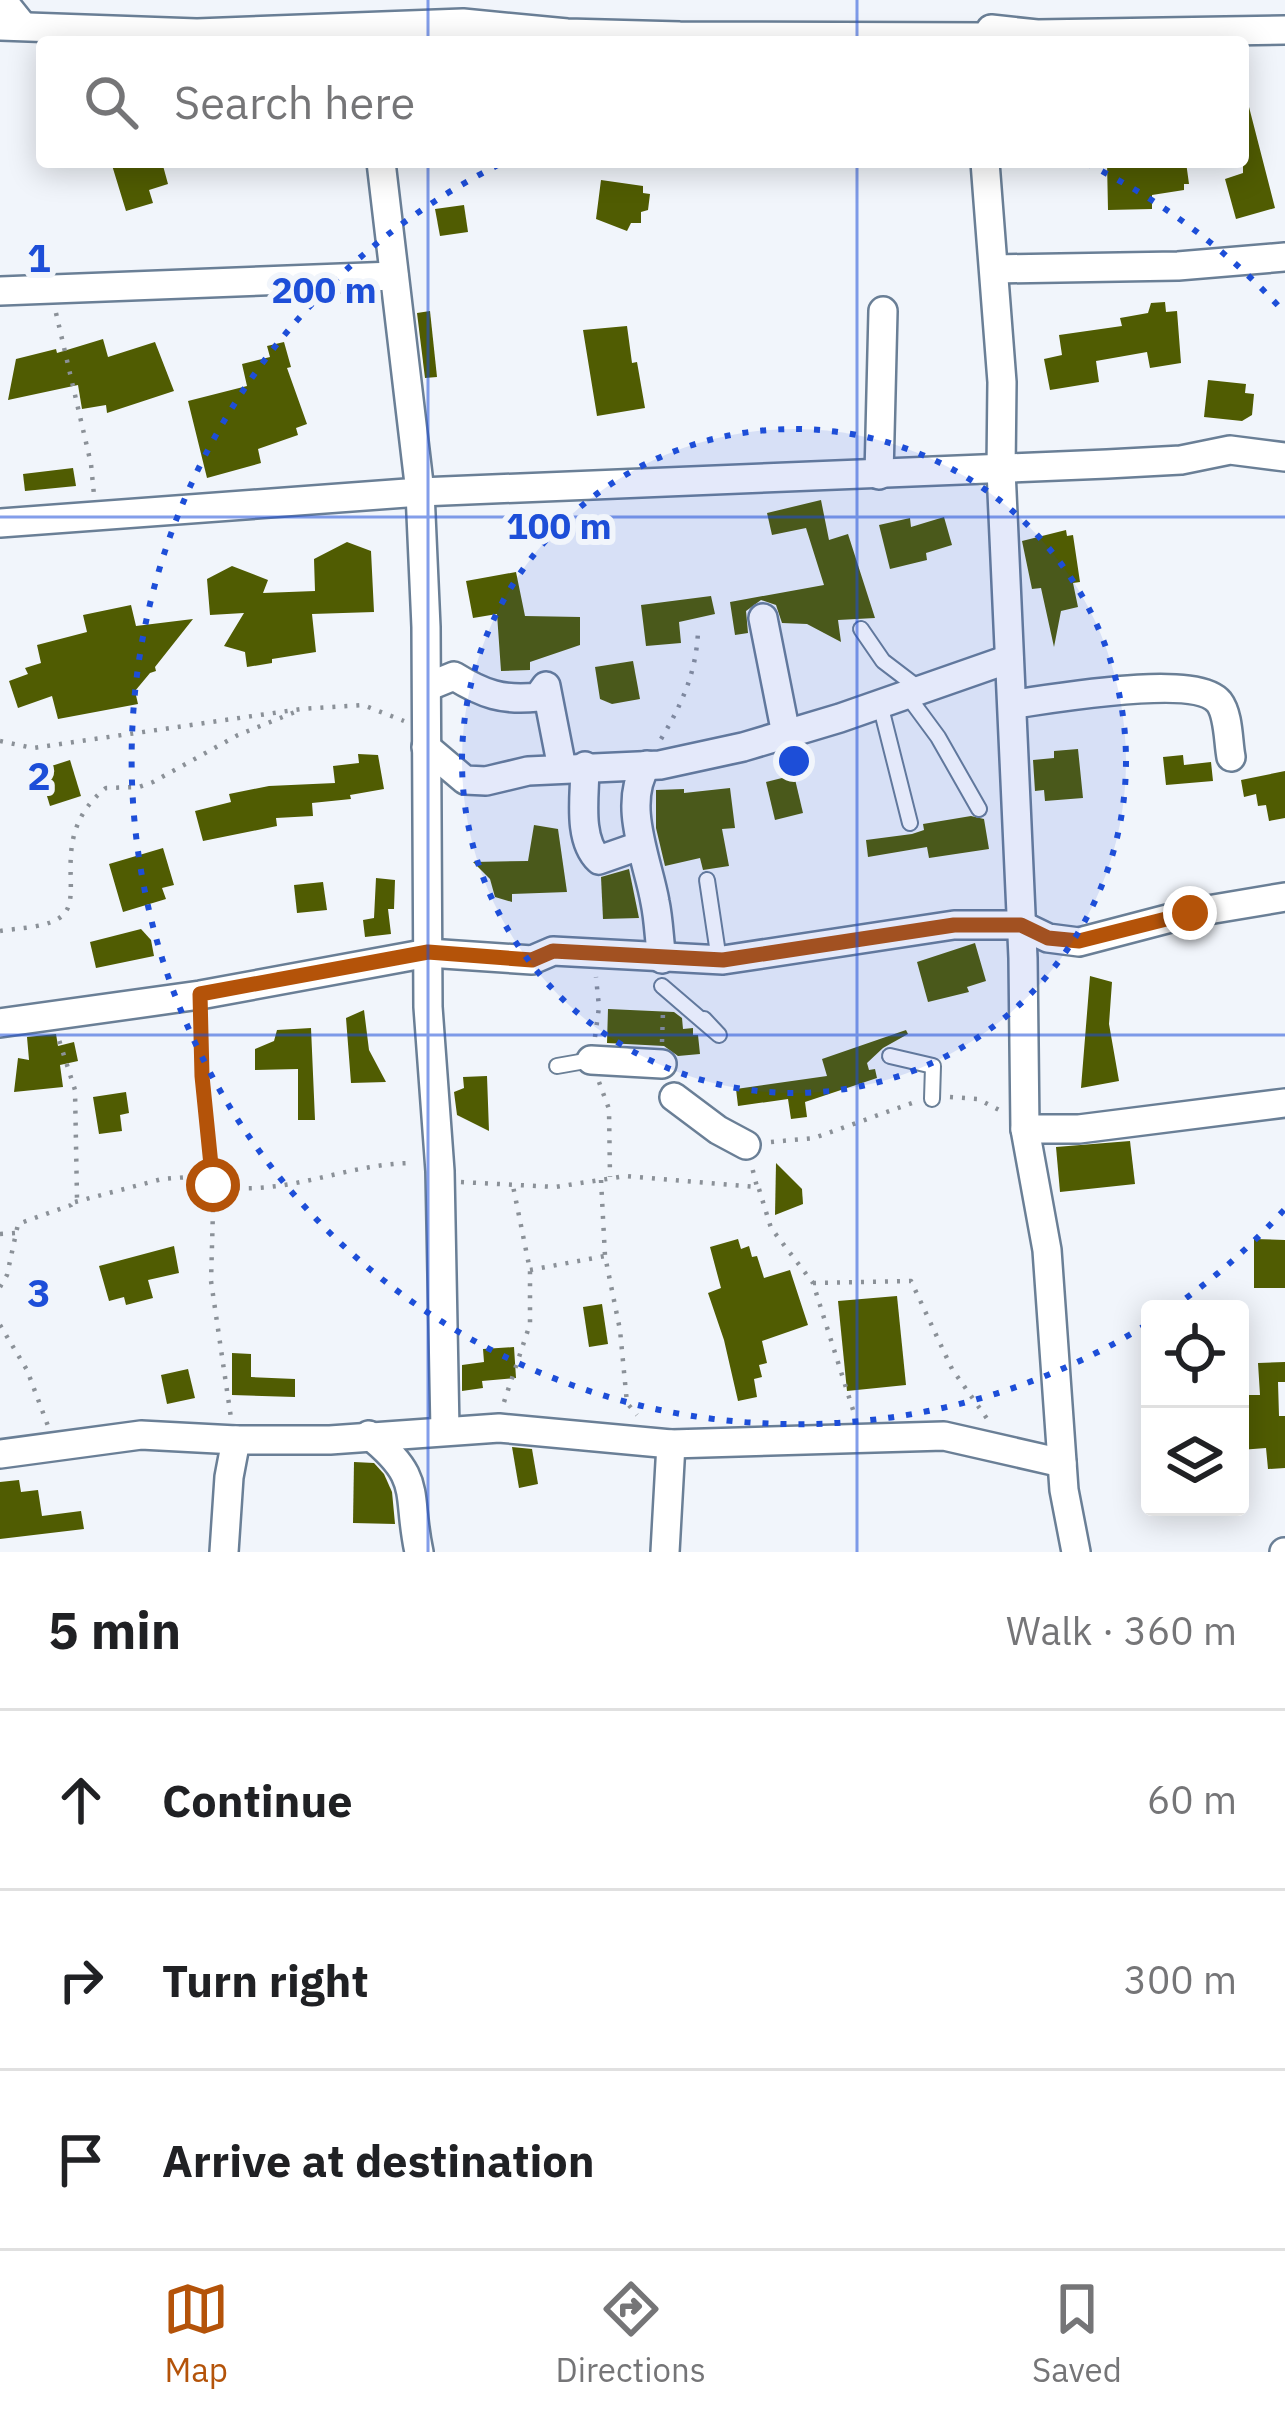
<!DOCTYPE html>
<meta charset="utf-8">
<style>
body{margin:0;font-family:"IBM Plex Sans",sans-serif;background:#f6f6f6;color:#202124}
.controls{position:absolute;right:36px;bottom:36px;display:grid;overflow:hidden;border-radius:12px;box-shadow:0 6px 30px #0003}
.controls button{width:108px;height:108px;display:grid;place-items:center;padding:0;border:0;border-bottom:3px solid #e0e0e0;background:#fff;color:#202124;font:60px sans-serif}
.stop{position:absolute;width:36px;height:36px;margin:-27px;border:9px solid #b45309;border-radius:50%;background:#fff}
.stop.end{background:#b45309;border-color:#fff;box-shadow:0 3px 12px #0008}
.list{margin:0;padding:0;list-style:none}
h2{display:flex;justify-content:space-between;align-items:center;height:156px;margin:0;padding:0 48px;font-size:51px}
h2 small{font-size:39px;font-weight:400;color:#757577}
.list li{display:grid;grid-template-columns:78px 1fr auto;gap:36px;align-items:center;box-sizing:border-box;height:180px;padding:0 48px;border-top:3px solid #e0e0e0}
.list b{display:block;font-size:45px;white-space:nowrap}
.list em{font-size:39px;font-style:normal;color:#757577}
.icon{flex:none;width:66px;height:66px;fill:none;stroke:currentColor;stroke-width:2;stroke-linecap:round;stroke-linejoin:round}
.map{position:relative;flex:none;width:1285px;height:1552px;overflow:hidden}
.search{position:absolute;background:#fff;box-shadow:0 6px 30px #0003;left:36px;right:36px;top:36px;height:132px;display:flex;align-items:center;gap:30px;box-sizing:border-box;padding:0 42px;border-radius:12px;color:#757577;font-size:45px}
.sheet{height:696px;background:#fff}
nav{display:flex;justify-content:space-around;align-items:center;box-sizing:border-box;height:168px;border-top:3px solid #e0e0e0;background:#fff;font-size:33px;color:#757577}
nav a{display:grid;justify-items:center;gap:6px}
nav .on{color:#b45309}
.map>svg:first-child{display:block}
.building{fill:#505c02}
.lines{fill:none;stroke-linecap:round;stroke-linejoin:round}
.service-casing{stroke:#6a7f96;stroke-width:18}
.minor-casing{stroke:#6a7f96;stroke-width:32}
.path{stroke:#8b9198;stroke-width:4.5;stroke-dasharray:3 9;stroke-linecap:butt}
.service{stroke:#fff;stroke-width:14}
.minor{stroke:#fff;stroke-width:27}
.route{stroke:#b45309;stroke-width:15}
.grid{fill:none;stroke:#1d4ed8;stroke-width:3;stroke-opacity:0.55}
.ring{fill:none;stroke:#1d4ed8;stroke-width:6;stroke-dasharray:6 12}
.grid-label{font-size:39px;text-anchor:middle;font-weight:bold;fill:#1d4ed8;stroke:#f1f5fb;stroke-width:12;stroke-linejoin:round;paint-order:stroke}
.centre{fill:#1d4ed8;stroke:#f1f5fb;stroke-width:6}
.ring-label{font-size:36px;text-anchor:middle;font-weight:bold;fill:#1d4ed8;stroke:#f1f5fb;stroke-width:12;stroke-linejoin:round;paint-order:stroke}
</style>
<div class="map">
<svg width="1285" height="1552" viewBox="0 0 1285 1552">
<rect width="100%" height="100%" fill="#f1f5fb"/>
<!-- building -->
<g class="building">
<path d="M 1249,107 L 1275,208 L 1236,219 L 1225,179 L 1243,173 L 1243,108 Z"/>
<path d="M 111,162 L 162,162 L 168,184 L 149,190 L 153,203 L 126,211 Z"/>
<path d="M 1107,162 L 1186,162 L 1189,184 L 1184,184 L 1184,190 L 1152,195 L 1152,209 L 1108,210 Z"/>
<path d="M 601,180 L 643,186 L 643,193 L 650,194 L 648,210 L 641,212 L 641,223 L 631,223 L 627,231 L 596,219 Z"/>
<path d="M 464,205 L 468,232 L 440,236 L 435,209 Z"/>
<path d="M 1165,302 L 1166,312 L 1177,311 L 1181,363 L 1150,368 L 1147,352 L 1096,361 L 1099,382 L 1050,390 L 1044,359 L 1062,355 L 1059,335 L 1122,326 L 1120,318 L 1148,313 L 1151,303 Z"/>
<path d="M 430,311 L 437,377 L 425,378 L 417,313 Z"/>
<path d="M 627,326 L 632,363 L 637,362 L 645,408 L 597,416 L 583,330 Z"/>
<path d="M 103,339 L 108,357 L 155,342 L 174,391 L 107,413 L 106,405 L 82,409 L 78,385 L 8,400 L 16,359 L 56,349 L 57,353 Z"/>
<path d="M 284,342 L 291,367 L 287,368 L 307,424 L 296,428 L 298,435 L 258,449 L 261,463 L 207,478 L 188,401 L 247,386 L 242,364 L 270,357 L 267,346 Z"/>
<path d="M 1208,380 L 1246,384 L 1245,393 L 1254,394 L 1252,415 L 1242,421 L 1204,417 Z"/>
<path d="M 73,468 L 76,486 L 25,491 L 23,474 Z"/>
<path d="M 821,500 L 829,540 L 848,534 L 875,618 L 838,620 L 841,642 L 807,624 L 782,623 L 776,605 L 761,600 L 746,611 L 748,633 L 735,635 L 730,602 L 824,585 L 806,528 L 772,535 L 767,513 Z"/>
<path d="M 944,517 L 952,545 L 926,553 L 927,560 L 890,569 L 879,525 L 910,518 L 911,527 Z"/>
<path d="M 1066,530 L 1067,536 L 1073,535 L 1080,582 L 1073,583 L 1078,607 L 1061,611 L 1054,647 L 1041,588 L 1032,589 L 1022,541 Z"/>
<path d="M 347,542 L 371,551 L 374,612 L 312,614 L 316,652 L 272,659 L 272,663 L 247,667 L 245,652 L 224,646 L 244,613 L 210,615 L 207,579 L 232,566 L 268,580 L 263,593 L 315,591 L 314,559 Z"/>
<path d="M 516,572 L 525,616 L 580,617 L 580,645 L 530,662 L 530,670 L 501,671 L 497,614 L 473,618 L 466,581 Z"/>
<path d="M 711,596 L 715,614 L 679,622 L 681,643 L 646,646 L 641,605 Z"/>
<path d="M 131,605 L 136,626 L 193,619 L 155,667 L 156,671 L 150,673 L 135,691 L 138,704 L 58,719 L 52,696 L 18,708 L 9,681 L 28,674 L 25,668 L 41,663 L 37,645 L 87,632 L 83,615 Z"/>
<path d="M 633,661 L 640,699 L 612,704 L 600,699 L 595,667 Z"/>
<path d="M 1078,749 L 1083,798 L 1045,801 L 1044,790 L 1035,791 L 1033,760 L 1054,758 L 1054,751 Z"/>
<path d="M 358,754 L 378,755 L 384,789 L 350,795 L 351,799 L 312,803 L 313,816 L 276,818 L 277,826 L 203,841 L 195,811 L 231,802 L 229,794 L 269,786 L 335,783 L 333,766 L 359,763 Z"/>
<path d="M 1183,755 L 1184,765 L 1211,762 L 1213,781 L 1166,785 L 1163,757 Z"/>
<path d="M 70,760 L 81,796 L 50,806 L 39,770 Z"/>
<path d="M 1285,771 L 1285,818 L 1269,821 L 1266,805 L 1258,806 L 1256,794 L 1244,797 L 1241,780 Z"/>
<path d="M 794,775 L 803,813 L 775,820 L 766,782 Z"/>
<path d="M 730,788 L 735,828 L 722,829 L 729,866 L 703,870 L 700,858 L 665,866 L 656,828 L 656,790 L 684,789 L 684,793 Z"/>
<path d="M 971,816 L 984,819 L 989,849 L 929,858 L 927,847 L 868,857 L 866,840 L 912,834 L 924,830 L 923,824 Z"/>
<path d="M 534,825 L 558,829 L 567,892 L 512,894 L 512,902 L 495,897 L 490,879 L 473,862 L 528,861 Z"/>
<path d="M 163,848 L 174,885 L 162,888 L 166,899 L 123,912 L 109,864 Z"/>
<path d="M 629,869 L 639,918 L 603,919 L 601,877 Z"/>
<path d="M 376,878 L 395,880 L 394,909 L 388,909 L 391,934 L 365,937 L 363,920 L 374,918 Z"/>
<path d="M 323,882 L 327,910 L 297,913 L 294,885 Z"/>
<path d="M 141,929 L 151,940 L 154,956 L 96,968 L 90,942 Z"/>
<path d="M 975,943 L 986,981 L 967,987 L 969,992 L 928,1002 L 917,962 Z"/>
<path d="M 1090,976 L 1112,982 L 1109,1024 L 1119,1081 L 1081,1088 Z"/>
<path d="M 608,1009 L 674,1012 L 682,1018 L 683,1029 L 693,1028 L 693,1035 L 698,1035 L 700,1054 L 678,1056 L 664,1046 L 607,1043 Z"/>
<path d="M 364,1010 L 369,1050 L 386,1082 L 351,1083 L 346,1018 Z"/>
<path d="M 311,1028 L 315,1120 L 298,1120 L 298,1069 L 255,1070 L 255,1049 L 274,1041 L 277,1030 Z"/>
<path d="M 906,1030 L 908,1034 L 883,1048 L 867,1063 L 869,1070 L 875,1069 L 877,1078 L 805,1102 L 807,1117 L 791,1119 L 788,1099 L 738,1106 L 736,1089 L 827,1076 L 822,1059 Z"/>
<path d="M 56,1034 L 58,1046 L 74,1042 L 78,1061 L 60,1065 L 63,1087 L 14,1092 L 18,1058 L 29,1060 L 27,1037 Z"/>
<path d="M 487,1076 L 489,1131 L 457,1115 L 454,1092 L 464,1088 L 463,1077 Z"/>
<path d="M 126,1092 L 129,1113 L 120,1115 L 122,1131 L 99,1134 L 93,1097 Z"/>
<path d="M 1130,1141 L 1135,1184 L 1060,1192 L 1056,1147 Z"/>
<path d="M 776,1163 L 802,1189 L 803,1204 L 775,1215 Z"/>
<path d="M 738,1239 L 741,1249 L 749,1246 L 752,1257 L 757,1256 L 764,1278 L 790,1270 L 808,1325 L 762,1341 L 767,1363 L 759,1365 L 762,1377 L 754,1379 L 757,1397 L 738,1401 L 724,1340 L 708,1293 L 721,1288 L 710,1247 Z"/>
<path d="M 1254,1239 L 1285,1240 L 1285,1288 L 1254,1288 Z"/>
<path d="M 174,1246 L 179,1273 L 148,1280 L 153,1298 L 126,1305 L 124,1297 L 109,1301 L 99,1266 Z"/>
<path d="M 897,1296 L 906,1385 L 847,1391 L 838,1301 Z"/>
<path d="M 602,1304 L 608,1344 L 589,1347 L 583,1307 Z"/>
<path d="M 514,1347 L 516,1378 L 482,1381 L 483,1388 L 462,1391 L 462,1365 L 484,1362 L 483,1349 Z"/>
<path d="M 232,1353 L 251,1354 L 251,1377 L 295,1379 L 295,1397 L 232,1395 Z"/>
<path d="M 1285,1362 L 1285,1382 L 1278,1382 L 1279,1416 L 1285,1416 L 1285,1468 L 1268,1469 L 1266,1448 L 1240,1450 L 1240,1395 L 1260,1395 L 1258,1363 Z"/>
<path d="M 188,1369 L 195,1398 L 167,1404 L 161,1375 Z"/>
<path d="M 512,1447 L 532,1449 L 538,1484 L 519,1488 Z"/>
<path d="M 354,1462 L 374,1463 L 384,1474 L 392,1492 L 395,1524 L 353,1523 Z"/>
<path d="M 19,1480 L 21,1492 L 38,1490 L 42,1516 L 81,1511 L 84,1529 L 0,1539 L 0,1482 Z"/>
</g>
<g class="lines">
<defs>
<g id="service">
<path d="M 861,629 L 883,661 L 921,690"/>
<path d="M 907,695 L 938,737 L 979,809"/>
<path d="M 880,704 L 910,823"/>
<path d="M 707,880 L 719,960"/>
<path d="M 662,986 L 719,1035 L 704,1019"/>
<path d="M 890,1056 L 933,1066 L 932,1099"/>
<path d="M 557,1066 L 591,1060"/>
</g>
<g id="minor">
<path d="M 2,0 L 22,25"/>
<path d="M 0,26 L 197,33 L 463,23 L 567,33 L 680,36 L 990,37"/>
<path d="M 991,29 L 1037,34 L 1285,30"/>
<path d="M 381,162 L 420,492 L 426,627 L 428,1007 L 440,1171 L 445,1430"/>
<path d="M 985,162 L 1002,382 L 1001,470 L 1023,958 L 1025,1129 L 1047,1250 L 1064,1490 L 1076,1552"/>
<path d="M 994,269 L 1178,266 L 1285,257"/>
<path d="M 0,291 L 394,276"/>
<path d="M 879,475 L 883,311"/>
<path d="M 0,523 L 420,492 L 1107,464 L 1181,460 L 1230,450 L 1285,457"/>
<path d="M 763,618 L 786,734"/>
<path d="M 427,687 L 454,676 C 483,694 503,701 538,697 L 546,686 L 562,768"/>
<path d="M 1014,704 C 1052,699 1195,673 1219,702 C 1229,715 1228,742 1231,757"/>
<path d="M 426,747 L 465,780 L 486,781 L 528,771 L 660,765 L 743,747 L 840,718 L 1009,659"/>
<path d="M 647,765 C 621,803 648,861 655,902 C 659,921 659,940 662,959"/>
<path d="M 585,766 C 585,795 577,839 599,860 L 639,846"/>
<path d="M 0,1023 L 200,995 L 428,953 L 532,960 L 553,951 L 723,960 L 954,925 L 1021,925 L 1048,938 L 1079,942 L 1190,913 L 1285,897"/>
<path d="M 591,1060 L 662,1064"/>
<path d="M 674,1097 L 718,1130 L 746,1145"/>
<path d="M 1025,1129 L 1079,1129 L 1285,1103"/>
<path d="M 369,1435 C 424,1479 406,1492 419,1552"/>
<path d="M 0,1454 L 141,1435 L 236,1440 L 330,1440 L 499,1428 L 671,1444 L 944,1436 L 1062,1463"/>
<path d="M 224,1552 L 229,1477 L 236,1440"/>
<path d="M 665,1552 L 671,1444"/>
<path d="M 1284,1552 L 1285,1552"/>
</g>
</defs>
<!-- service casing -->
<use href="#service" class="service-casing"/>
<!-- minor casing -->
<use href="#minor" class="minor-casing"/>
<!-- path -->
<g class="path">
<path d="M 56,313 L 91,464 L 94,495"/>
<path d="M 661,739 C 682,704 696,673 698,632"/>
<path d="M 0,741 L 33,748 L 301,709 L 363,705 L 404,721"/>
<path d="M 0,931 C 17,928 50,928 63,915 C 85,894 47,835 106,788 L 139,787 L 153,782 L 238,735 L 295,712"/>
<path d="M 200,1018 L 202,1076 L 214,1175 L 211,1281 L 231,1418"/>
<path d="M 595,1037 L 599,1007 L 596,977"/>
<path d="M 662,1042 L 663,1012"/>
<path d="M 599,1082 L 609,1109 L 610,1177"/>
<path d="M 950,1097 L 978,1099 L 1001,1111"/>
<path d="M 771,1142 L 814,1138 L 915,1102"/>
<path d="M 601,1180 L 605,1256 L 620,1330 L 627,1403 L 637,1415"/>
<path d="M 461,1182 L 555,1187 L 626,1176 L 757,1187 L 752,1167"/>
<path d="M 213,1185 C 283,1199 345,1163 413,1163"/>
<path d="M 759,1189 L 771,1228 L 813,1283 L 854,1413"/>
<path d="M 75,1202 L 162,1179 L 214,1175"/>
<path d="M 0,1234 L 16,1233"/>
<path d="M 530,1270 L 605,1256"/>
<path d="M 813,1283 L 911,1281 L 952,1369 L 988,1420"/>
<path d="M 0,1287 L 7,1275 L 18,1224 L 71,1205 L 77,1198 L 75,1090 L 59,1040"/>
<path d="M 0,1325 L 27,1370 L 48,1426"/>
<path d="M 504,1402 L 530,1324 L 530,1270 L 513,1186"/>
</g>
<!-- service -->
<use href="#service" class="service"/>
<!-- minor -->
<use href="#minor" class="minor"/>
</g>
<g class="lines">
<!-- route -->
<path class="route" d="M 213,1185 L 202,1076 L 200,994 L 428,952 L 532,960 L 553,951 L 723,960 L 954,925 L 1021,925 L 1048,938 L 1079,941 L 1190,913"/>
</g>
<!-- grid -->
<path class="grid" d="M 428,0 L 428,42M 857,0 L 857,42M 428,162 L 428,1552M 857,162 L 857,1552M 0,517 L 1285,517M 0,1035 L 1285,1035"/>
<!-- distance rings -->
<circle cx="794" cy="761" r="332" fill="#1d4ed8" fill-opacity=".12"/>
<g class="ring">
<circle cx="794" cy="761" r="332"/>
<path d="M1284 1210A665 665 0 0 1 1175 1306M1146 1325A665 665 0 1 1 502 163M1086 163A665 665 0 0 1 1284 312"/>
</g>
<g class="grid-label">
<text x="39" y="272">1</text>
<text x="39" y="790">2</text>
<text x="39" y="1307">3</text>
</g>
<circle cx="794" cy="761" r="18" class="centre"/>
<g class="ring-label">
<text x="324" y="303">200 m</text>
<text x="559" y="539">100 m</text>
</g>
</svg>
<div class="controls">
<button><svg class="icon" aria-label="locate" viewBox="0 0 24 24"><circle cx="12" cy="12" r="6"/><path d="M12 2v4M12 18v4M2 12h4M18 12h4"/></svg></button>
<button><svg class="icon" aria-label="layers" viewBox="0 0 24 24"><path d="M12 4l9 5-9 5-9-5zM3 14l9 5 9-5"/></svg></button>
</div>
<div class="stop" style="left:213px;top:1185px"></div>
<div class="stop end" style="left:1190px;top:913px"></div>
<div class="search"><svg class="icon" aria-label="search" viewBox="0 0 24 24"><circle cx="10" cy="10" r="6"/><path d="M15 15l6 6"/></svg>Search here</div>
</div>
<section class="sheet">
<h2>5 min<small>Walk · 360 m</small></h2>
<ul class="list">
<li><svg class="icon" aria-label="ahead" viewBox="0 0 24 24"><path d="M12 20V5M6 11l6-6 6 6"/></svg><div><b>Continue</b></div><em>60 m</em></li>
<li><svg class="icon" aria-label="right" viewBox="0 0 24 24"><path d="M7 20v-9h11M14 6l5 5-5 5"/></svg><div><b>Turn right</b></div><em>300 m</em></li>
<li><svg class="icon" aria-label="arrive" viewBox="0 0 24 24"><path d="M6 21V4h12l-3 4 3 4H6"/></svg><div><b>Arrive at destination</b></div></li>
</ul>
</section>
<nav>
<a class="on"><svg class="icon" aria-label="map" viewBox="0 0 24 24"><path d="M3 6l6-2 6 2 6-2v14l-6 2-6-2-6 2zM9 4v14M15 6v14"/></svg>Map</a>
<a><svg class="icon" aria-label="directions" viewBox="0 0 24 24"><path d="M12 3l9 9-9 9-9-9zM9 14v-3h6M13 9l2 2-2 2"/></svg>Directions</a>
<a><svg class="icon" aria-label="saved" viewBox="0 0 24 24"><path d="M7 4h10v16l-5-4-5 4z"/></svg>Saved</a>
</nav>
